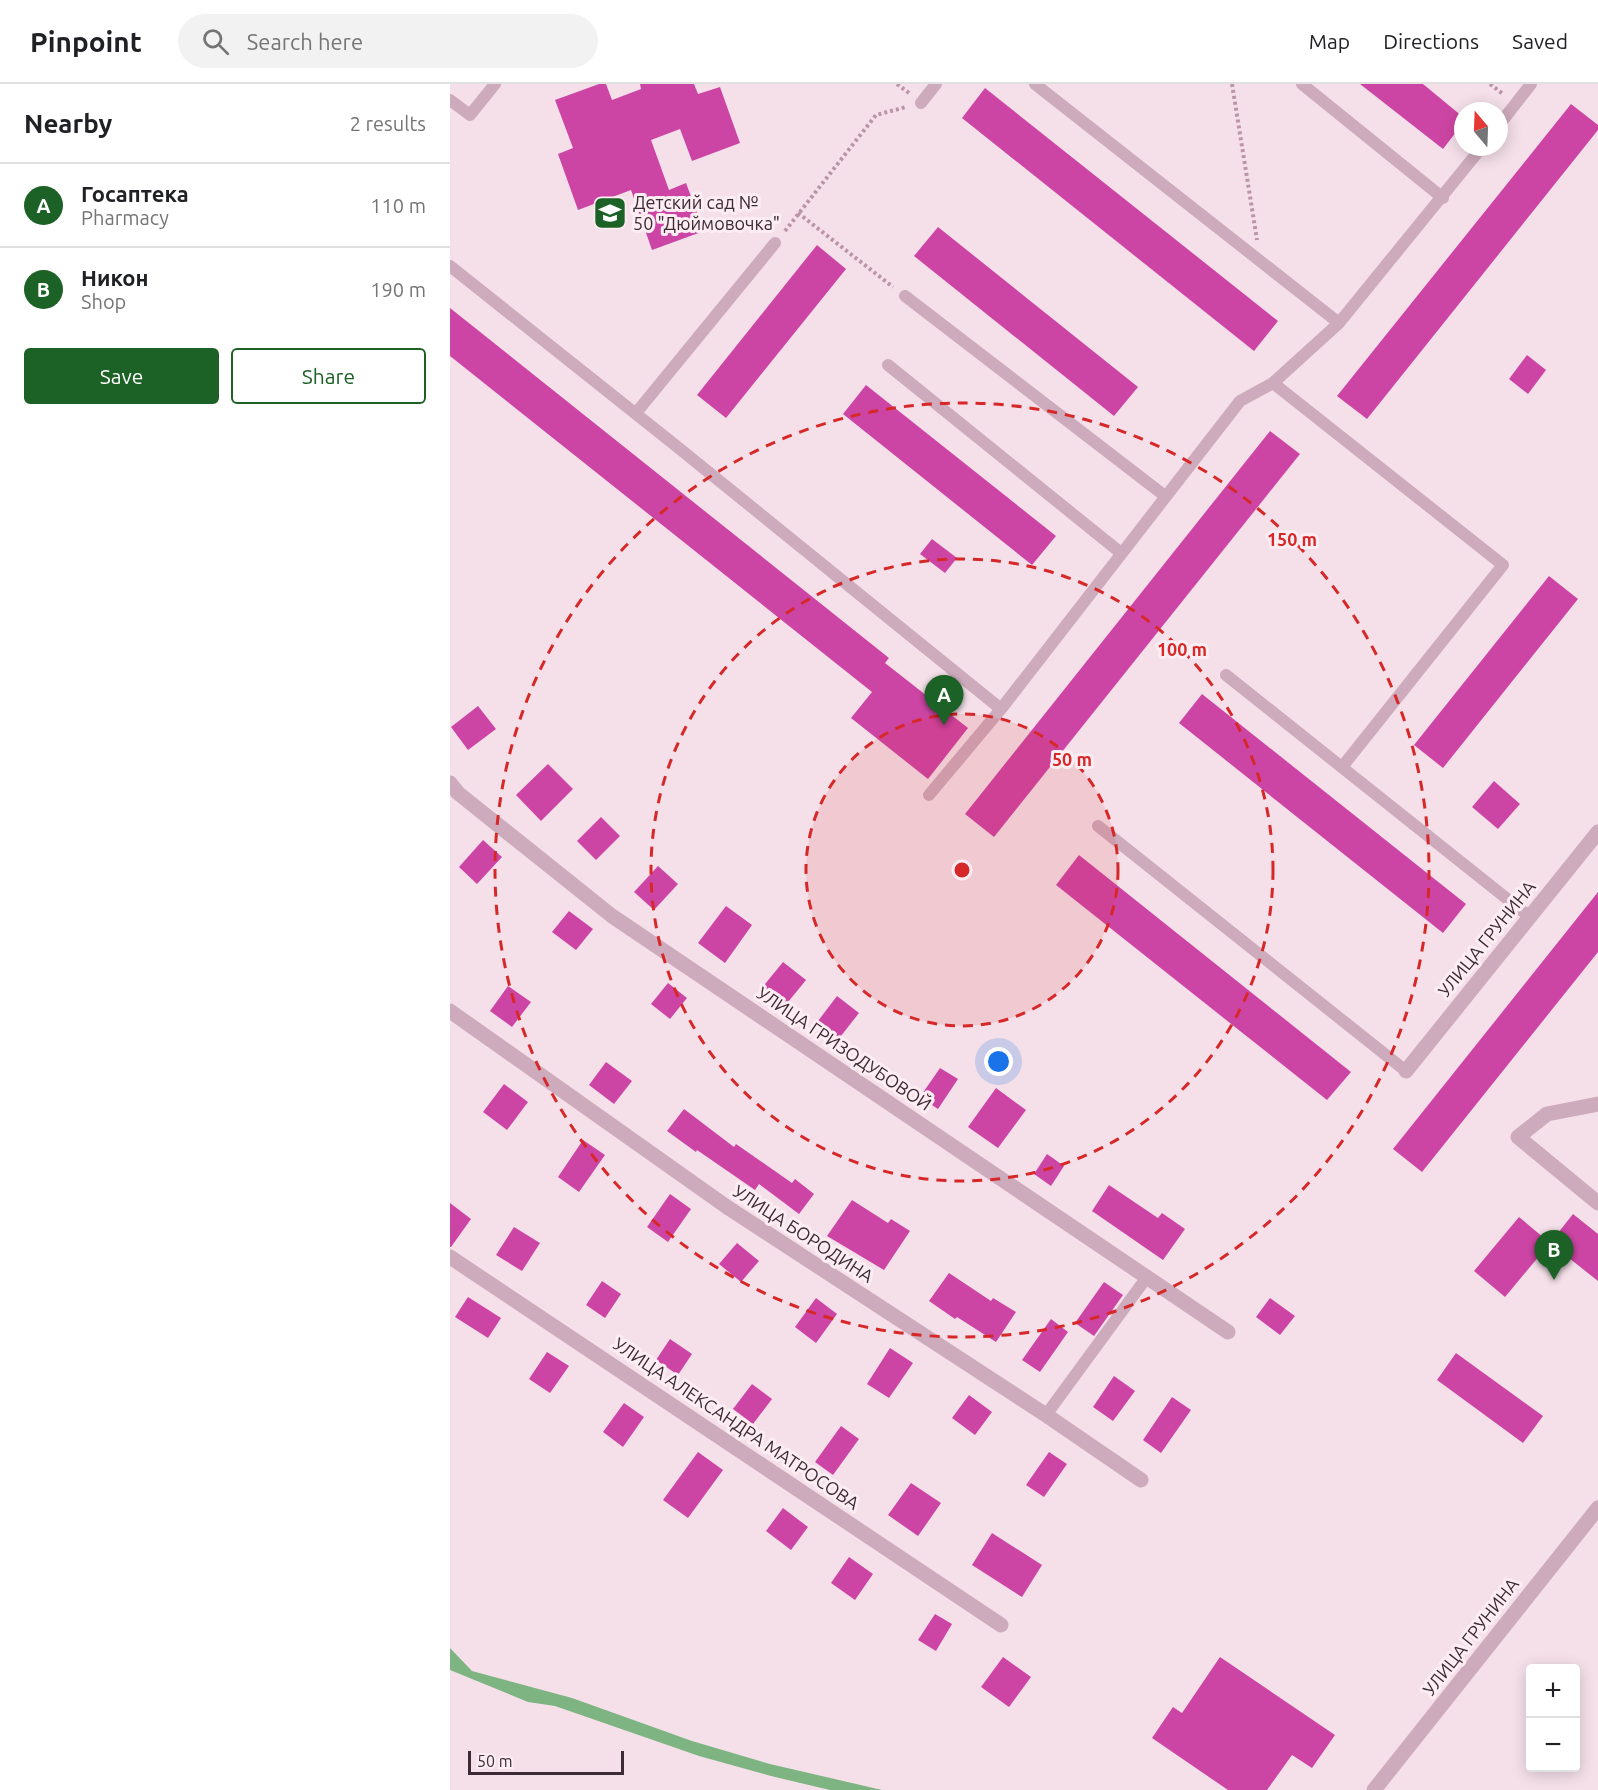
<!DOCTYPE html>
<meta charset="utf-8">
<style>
body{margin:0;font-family:Ubuntu,sans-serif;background:#f2f2f2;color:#202124}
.controls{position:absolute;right:18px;bottom:18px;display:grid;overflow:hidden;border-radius:6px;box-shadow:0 3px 15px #0003}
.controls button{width:54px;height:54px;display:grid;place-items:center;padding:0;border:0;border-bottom:2px solid #e0e0e0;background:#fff;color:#202124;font:30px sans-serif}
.compass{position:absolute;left:1004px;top:18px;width:54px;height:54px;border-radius:50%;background:#fff;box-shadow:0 3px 15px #0003;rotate:341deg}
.scale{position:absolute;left:18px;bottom:15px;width:156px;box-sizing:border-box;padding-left:6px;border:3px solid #3c2a35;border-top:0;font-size:16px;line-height:21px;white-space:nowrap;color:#3c2a35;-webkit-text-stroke:4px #fcedf3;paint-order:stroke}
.you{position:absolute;left:549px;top:978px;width:21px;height:21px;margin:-15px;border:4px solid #fff;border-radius:50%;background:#1a73e8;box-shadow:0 0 0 9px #1a73e833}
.badge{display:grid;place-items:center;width:39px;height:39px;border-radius:50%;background:#1c6125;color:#fff;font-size:20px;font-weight:700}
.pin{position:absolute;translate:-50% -50px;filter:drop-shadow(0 2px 3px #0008)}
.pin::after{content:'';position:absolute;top:32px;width:21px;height:18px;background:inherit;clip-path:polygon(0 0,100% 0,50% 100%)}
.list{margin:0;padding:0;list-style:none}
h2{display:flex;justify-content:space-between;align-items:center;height:78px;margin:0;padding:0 24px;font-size:26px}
h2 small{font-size:20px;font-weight:400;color:#757577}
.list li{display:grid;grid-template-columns:39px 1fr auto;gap:18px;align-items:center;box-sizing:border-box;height:84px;padding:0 24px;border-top:2px solid #e0e0e0}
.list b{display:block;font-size:22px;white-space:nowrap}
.list p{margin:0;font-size:20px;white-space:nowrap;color:#757577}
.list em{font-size:20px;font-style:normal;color:#757577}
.actions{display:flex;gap:12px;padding:18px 24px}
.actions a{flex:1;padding:14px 0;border:2px solid #1c6125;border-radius:6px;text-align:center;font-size:21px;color:#1c6125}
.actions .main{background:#1c6125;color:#fff}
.icon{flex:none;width:33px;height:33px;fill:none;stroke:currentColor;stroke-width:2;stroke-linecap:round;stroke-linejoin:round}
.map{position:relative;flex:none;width:1148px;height:1706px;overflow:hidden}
header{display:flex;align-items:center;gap:36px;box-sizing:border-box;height:84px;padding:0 30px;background:#fff;border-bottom:2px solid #e0e0e0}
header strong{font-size:28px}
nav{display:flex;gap:33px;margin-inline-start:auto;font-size:21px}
.search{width:420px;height:54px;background:#f2f2f2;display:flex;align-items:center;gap:15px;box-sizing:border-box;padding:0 21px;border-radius:33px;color:#757577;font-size:22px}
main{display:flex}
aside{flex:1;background:#fff}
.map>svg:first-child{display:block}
.water{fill:#7db482}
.building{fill:#cd45a4}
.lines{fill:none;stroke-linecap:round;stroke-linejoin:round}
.path{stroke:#bb94a8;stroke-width:4;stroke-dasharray:3 3;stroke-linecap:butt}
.service{stroke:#ceabbc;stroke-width:12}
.minor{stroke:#ceabbc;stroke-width:15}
.tertiary{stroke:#ceabbc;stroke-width:15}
.ring{fill:none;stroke:#d62828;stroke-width:3;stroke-dasharray:10 8}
.labels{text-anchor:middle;stroke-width:6;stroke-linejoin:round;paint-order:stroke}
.poi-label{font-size:18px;fill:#3c2a35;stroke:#fcedf3;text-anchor:start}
.street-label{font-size:18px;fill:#3c2a35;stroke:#fcedf3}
.centre{fill:#d62828;stroke:#fcedf3;stroke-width:3}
.ring-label{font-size:18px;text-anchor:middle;font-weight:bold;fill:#d62828;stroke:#fcedf3;stroke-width:6;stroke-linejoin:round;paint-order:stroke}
</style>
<header>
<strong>Pinpoint</strong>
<div class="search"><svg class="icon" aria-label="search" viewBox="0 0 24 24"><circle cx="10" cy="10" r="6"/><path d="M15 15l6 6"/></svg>Search here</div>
<nav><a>Map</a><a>Directions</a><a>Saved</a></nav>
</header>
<main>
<aside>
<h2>Nearby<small>2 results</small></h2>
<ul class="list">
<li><span class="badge">A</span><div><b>Госаптека</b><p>Pharmacy</p></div><em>110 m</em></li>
<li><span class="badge">B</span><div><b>Никон</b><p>Shop</p></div><em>190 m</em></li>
</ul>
<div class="actions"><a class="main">Save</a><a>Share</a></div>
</aside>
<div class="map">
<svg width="1148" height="1706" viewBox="0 0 1148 1706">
<rect width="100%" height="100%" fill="#f5e0e9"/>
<!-- water -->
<path class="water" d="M 0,1564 L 22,1587 L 122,1614 L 242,1657 L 320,1680 L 432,1706 L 380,1706 L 325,1693 L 249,1672 L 105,1622 L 78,1618 L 0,1586 Z"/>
<!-- building -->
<g class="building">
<path d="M 149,0 L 156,0 L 162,16 L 191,5 L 190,0 L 244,0 L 248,10 L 270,3 L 290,59 L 242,77 L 230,45 L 201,56 L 219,106 L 236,99 L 254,147 L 202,166 L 181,106 L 128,126 L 108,70 L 123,64 L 105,16 Z"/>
<path d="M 910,0 L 973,0 L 1013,33 L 1013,39 L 993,65 Z"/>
<path d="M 535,4 L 828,237 L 804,267 L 512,34 Z"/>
<path d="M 1121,20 L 1148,41 L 1148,46 L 917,335 L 887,312 Z"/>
<path d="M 488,143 L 688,303 L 664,332 L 464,172 Z"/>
<path d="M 367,161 L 396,185 L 276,334 L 247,311 Z"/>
<path d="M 0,224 L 439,574 L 435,579 L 518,644 L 478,695 L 401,634 L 422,608 L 0,272 Z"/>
<path d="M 1077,271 L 1096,286 L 1078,310 L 1059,295 Z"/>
<path d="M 416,301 L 606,452 L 582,481 L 393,330 Z"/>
<path d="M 820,347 L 850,370 L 544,753 L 515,730 Z"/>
<path d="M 482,455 L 507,474 L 495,489 L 470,470 Z"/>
<path d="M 1099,492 L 1128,515 L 993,684 L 964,661 Z"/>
<path d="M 752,610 L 1016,820 L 993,849 L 729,639 Z"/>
<path d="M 28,622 L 46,645 L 18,666 L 1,643 Z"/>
<path d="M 98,680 L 123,705 L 91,737 L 66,711 Z"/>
<path d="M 1044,697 L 1070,720 L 1048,745 L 1022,723 Z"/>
<path d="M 151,733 L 170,752 L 146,776 L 127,757 Z"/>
<path d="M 33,756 L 52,773 L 27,800 L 9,783 Z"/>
<path d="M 629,771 L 901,988 L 877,1016 L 606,801 Z"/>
<path d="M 208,782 L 228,800 L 204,826 L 184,808 Z"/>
<path d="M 1148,808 L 1148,868 L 972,1088 L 943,1065 Z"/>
<path d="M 276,822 L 302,841 L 275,879 L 248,859 Z"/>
<path d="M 119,827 L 143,845 L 126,866 L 102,848 Z"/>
<path d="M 333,878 L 356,896 L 334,923 L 311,905 Z"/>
<path d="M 218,899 L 237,914 L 220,935 L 201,920 Z"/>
<path d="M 58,902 L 81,918 L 62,943 L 40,927 Z"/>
<path d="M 387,912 L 409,929 L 387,957 L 365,941 Z"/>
<path d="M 156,978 L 182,997 L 164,1020 L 139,1001 Z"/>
<path d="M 490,984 L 508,995 L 488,1025 L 470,1013 Z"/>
<path d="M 54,1000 L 78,1018 L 57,1046 L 33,1028 Z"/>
<path d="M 546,1004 L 576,1026 L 548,1064 L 518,1043 Z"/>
<path d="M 234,1025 L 284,1063 L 286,1060 L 342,1099 L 345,1095 L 364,1110 L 349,1130 L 309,1100 L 305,1106 L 247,1066 L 246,1068 L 217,1047 Z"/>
<path d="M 133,1056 L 155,1071 L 129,1108 L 108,1093 Z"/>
<path d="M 597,1070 L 614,1082 L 601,1102 L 584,1090 Z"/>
<path d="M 659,1101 L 708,1134 L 712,1129 L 735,1145 L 713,1176 L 642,1127 Z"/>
<path d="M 220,1110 L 241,1125 L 218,1158 L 197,1143 Z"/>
<path d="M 402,1116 L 438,1139 L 441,1135 L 460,1147 L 434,1186 L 377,1152 Z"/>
<path d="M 0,1119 L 21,1135 L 1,1163 L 0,1163 Z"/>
<path d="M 1123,1130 L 1148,1150 L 1148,1197 L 1100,1159 Z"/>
<path d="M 1069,1133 L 1100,1159 L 1055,1213 L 1024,1187 Z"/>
<path d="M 64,1143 L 90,1159 L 72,1187 L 46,1171 Z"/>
<path d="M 287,1159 L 309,1177 L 291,1198 L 269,1180 Z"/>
<path d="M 499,1189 L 541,1217 L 543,1214 L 566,1228 L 546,1258 L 507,1233 L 505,1235 L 479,1217 Z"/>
<path d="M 152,1197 L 171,1210 L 155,1234 L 136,1221 Z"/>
<path d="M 654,1198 L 673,1211 L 644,1252 L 625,1239 Z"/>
<path d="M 18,1213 L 51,1234 L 38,1254 L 5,1233 Z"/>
<path d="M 366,1214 L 387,1230 L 366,1259 L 345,1243 Z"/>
<path d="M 820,1214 L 845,1232 L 830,1251 L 806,1233 Z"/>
<path d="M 601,1235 L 618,1248 L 590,1288 L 572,1276 Z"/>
<path d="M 220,1255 L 242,1270 L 228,1291 L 206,1276 Z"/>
<path d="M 440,1264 L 463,1279 L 439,1314 L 417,1300 Z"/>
<path d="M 97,1268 L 119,1282 L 100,1309 L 79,1295 Z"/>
<path d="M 1006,1269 L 1093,1332 L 1073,1359 L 987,1296 Z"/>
<path d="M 664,1292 L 685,1307 L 663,1337 L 643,1323 Z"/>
<path d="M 302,1300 L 322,1315 L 303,1340 L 283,1325 Z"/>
<path d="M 519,1311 L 542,1328 L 525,1351 L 502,1334 Z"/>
<path d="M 722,1313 L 741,1326 L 711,1369 L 693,1356 Z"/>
<path d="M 174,1319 L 194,1333 L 173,1363 L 153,1348 Z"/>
<path d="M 391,1342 L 409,1355 L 383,1391 L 365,1378 Z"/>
<path d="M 248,1368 L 273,1386 L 238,1434 L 213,1416 Z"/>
<path d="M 599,1368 L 617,1380 L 594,1413 L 576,1401 Z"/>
<path d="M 461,1399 L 491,1419 L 468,1452 L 438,1431 Z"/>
<path d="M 333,1424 L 358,1443 L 341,1466 L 316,1447 Z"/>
<path d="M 542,1449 L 592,1481 L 572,1513 L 522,1481 Z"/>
<path d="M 399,1473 L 423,1490 L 405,1516 L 381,1499 Z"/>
<path d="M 485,1530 L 502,1540 L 486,1567 L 468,1556 Z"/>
<path d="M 553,1573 L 581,1593 L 559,1623 L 531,1603 Z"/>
<path d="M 770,1573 L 885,1651 L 862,1684 L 842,1671 L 817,1706 L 778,1706 L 702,1654 L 723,1623 L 732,1629 Z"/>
</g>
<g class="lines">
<!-- path -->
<g class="path">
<path d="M 447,0 L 459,9"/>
<path d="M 782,0 L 807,156"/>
<path d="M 1040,0 L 1053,10"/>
<path d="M 348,129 L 443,203"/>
<path d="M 335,147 L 426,31 L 456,23"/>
</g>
<!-- service -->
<g class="service">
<path d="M 585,0 L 889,239"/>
<path d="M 852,0 L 993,114"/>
<path d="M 0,16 L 20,31 L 45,0"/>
<path d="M 471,19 L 486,0"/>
<path d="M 1049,41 L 1081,0"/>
<path d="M 0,182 L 225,361 L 551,625"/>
<path d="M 455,212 L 715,412"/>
<path d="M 438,281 L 671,469"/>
<path d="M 823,299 L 1053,481 L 892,683"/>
<path d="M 186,329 L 325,159"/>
<path d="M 776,591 L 1080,833"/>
<path d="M 479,711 L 551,625 L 790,317 L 823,299 L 889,239 L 1032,63"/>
<path d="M 648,742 L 956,987"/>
<path d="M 596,1331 L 697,1193"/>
</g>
<!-- minor -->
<g class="minor">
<path d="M 0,699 L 8,709 L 162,832 L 778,1248"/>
<path d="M 0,927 L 277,1123 L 596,1331 L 691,1396"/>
<path d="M 956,987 L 1148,748"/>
<path d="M 1148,1020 L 1097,1030 L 1068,1053 L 1148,1119"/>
<path d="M 0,1173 L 551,1541"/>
</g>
<!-- tertiary -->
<path class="tertiary" d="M 924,1706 L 1148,1424"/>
</g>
<!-- distance rings -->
<circle cx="512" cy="786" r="156" fill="#d62828" fill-opacity=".12"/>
<g class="ring">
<circle cx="512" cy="786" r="156"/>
<circle cx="512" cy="786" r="311"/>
<circle cx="512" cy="786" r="467"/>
</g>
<!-- icons -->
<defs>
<symbol id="school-square" viewBox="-11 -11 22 22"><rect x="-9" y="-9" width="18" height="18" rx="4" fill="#1c6125" stroke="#fcedf3"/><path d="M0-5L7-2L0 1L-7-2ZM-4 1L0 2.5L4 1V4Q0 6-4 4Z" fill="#fff"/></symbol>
</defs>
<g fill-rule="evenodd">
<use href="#school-square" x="141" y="110" width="38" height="38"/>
</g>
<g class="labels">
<!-- poi labels -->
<g class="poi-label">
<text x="183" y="125">Детский сад №<tspan x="183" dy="21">50 "Дюймовочка"</tspan></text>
</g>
<!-- street labels -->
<g class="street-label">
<text transform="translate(1037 855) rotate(-51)" y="6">УЛИЦА ГРУНИНА</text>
<text transform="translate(394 965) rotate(34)" y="6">УЛИЦА ГРИЗОДУБОВОЙ</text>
<text transform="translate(353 1150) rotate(33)" y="6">УЛИЦА БОРОДИНА</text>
<text transform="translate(286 1340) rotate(34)" y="6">УЛИЦА АЛЕКСАНДРА МАТРОСОВА</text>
<text transform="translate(1021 1553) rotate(-52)" y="6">УЛИЦА ГРУНИНА</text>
</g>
</g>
<circle cx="512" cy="786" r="9" class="centre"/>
<g class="ring-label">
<text x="842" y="462">150 m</text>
<text x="732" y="572">100 m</text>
<text x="622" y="682">50 m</text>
</g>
</svg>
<div class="controls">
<button>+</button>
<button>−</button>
</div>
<svg class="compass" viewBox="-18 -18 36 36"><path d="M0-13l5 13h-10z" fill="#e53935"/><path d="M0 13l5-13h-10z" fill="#757577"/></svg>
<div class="scale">50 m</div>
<div class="you"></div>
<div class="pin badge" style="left:494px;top:641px">A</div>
<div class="pin badge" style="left:1104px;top:1196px">B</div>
</div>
</main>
